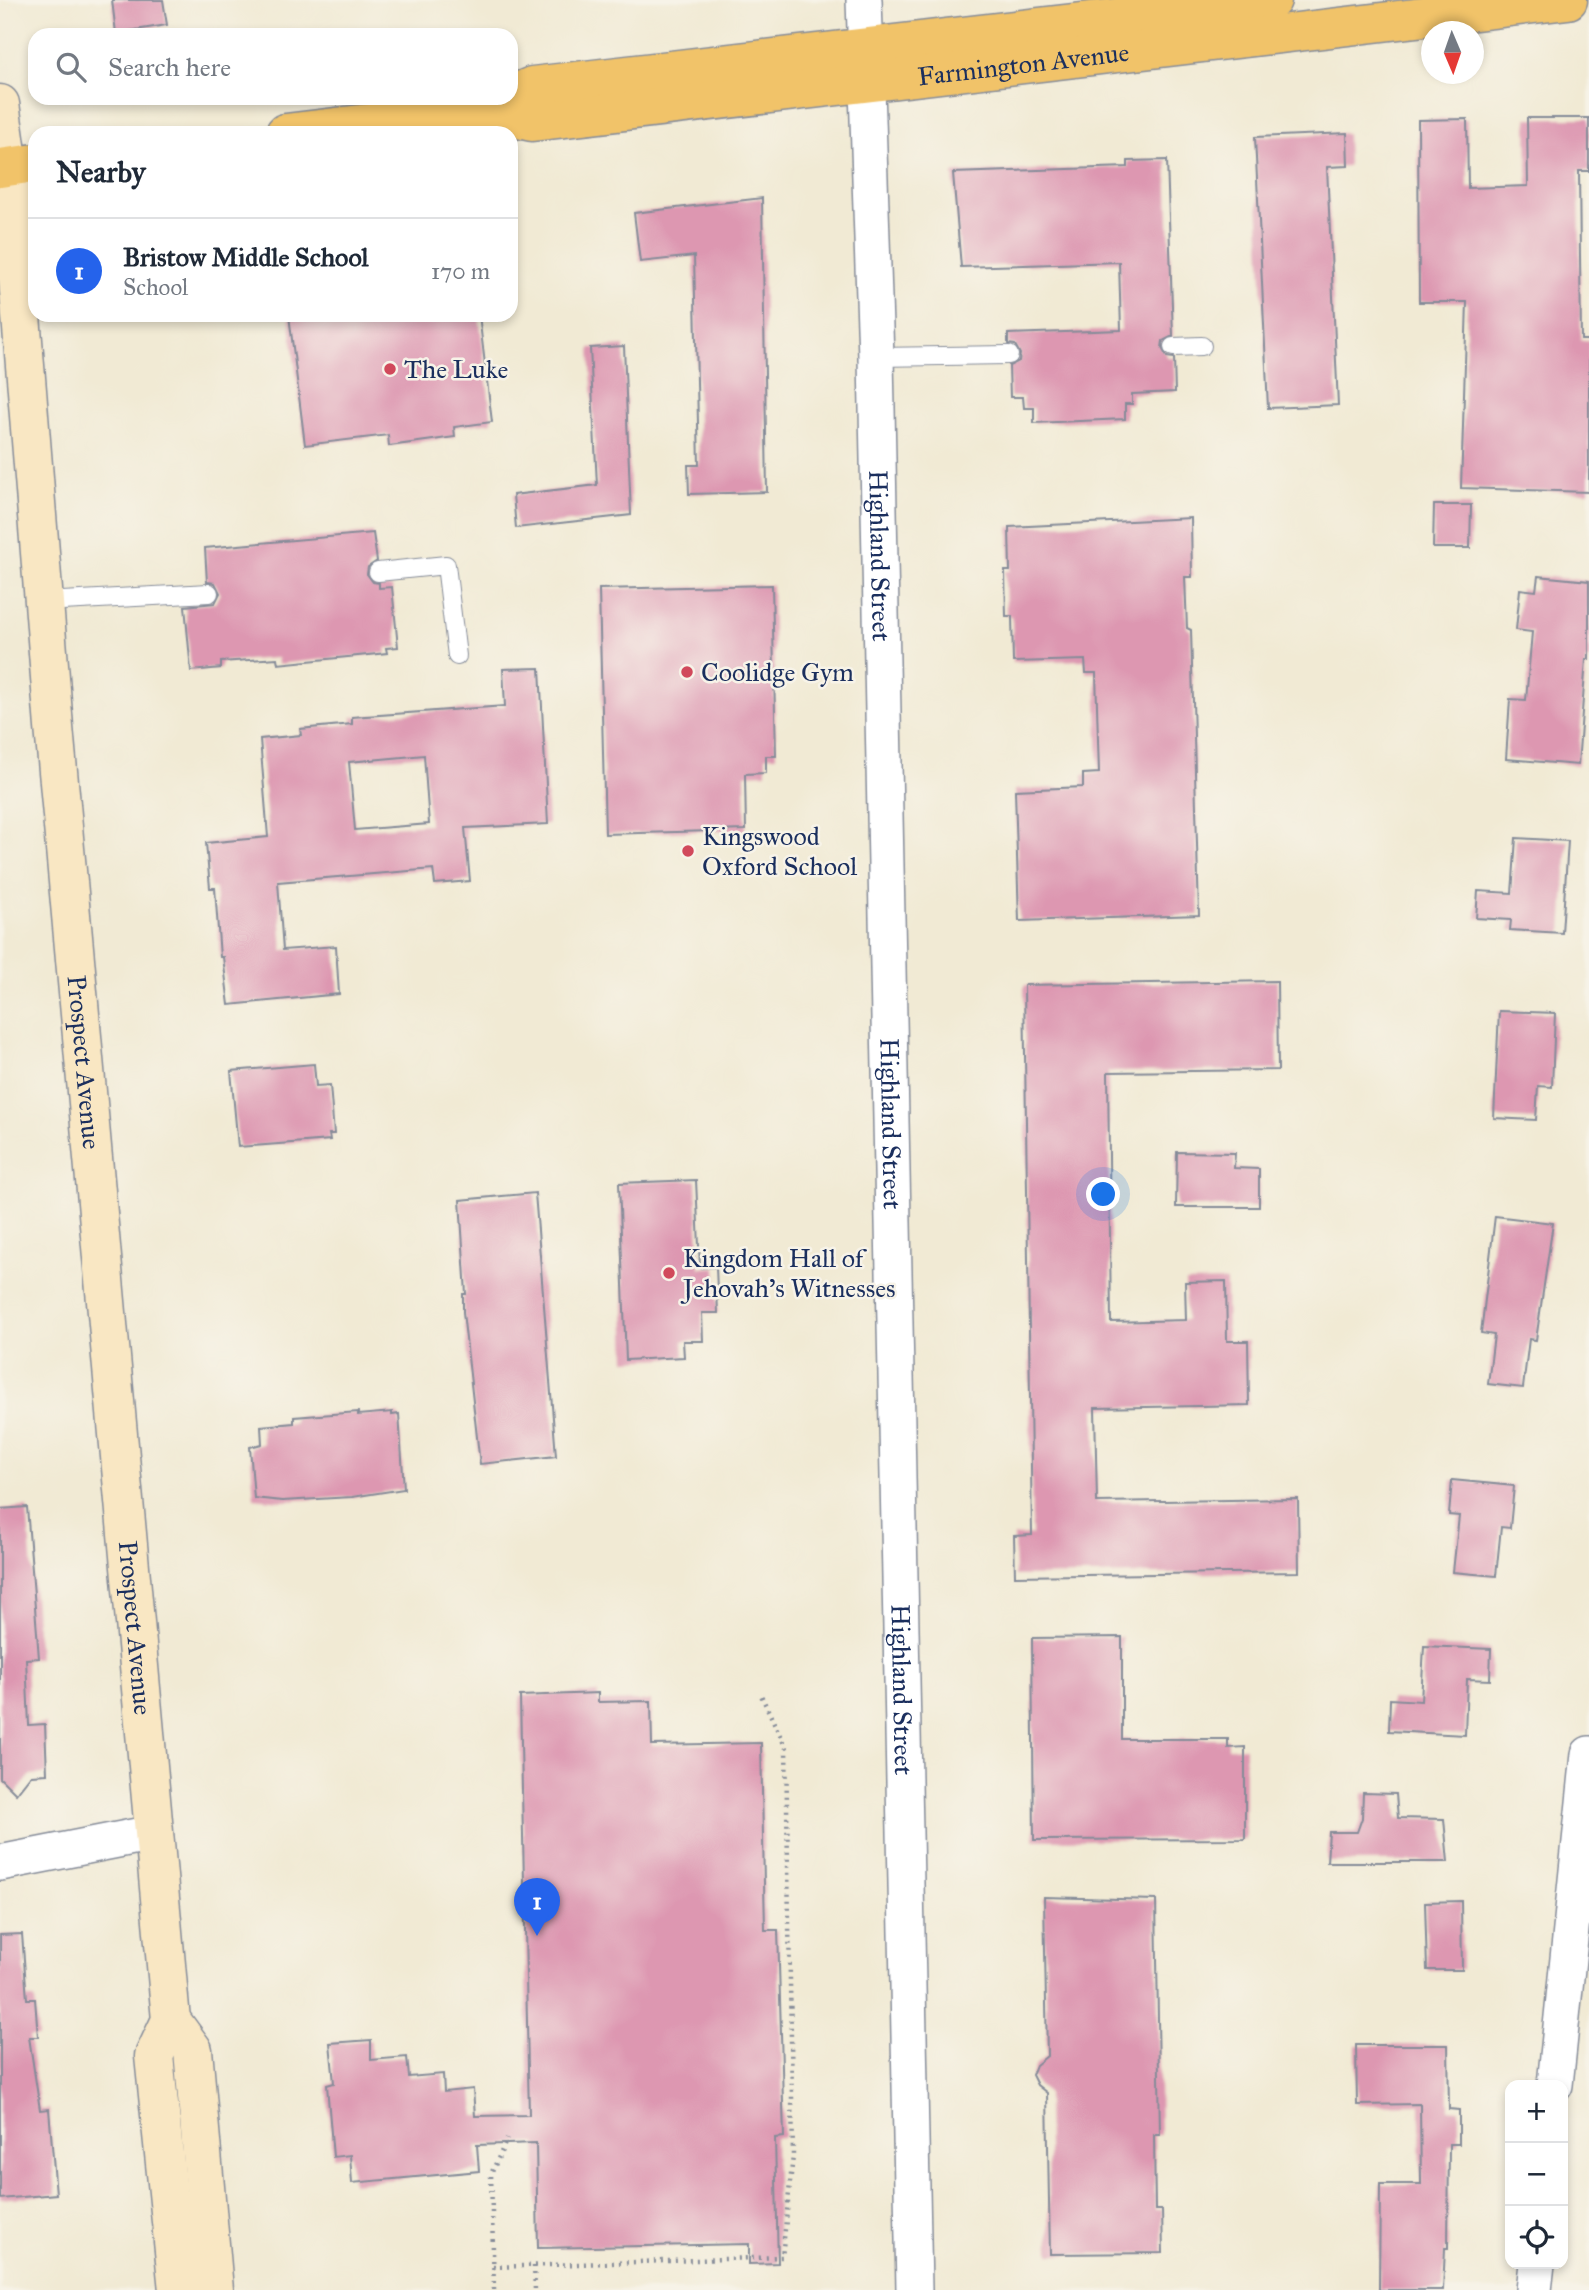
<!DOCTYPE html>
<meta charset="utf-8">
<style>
body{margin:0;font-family:"IM FELL Great Primer",serif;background:#f2f2f3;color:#1f2937}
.controls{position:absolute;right:21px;bottom:21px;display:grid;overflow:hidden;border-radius:14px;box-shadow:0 4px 10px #0003}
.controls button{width:63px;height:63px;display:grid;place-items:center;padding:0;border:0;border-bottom:2px solid #e0e1e3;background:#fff;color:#1f2937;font:35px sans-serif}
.compass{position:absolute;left:1421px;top:21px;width:63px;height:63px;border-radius:50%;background:#fff;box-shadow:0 4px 10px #0003;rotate:178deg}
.you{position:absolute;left:1104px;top:1195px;width:24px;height:24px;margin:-18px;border:5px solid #fff;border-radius:50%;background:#1a73e8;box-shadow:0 0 0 10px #1a73e833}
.badge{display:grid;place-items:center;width:46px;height:46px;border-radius:50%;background:#2563eb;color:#fff;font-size:23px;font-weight:700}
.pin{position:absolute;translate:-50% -58px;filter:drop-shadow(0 2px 4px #0008)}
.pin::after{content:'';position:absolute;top:37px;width:24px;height:21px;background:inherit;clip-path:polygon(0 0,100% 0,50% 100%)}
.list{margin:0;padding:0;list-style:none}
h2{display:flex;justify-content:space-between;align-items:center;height:91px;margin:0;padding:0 28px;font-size:30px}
h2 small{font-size:23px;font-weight:400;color:#747a83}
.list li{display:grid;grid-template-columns:46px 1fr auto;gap:21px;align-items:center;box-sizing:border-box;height:105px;padding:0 28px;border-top:2px solid #e0e1e3}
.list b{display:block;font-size:26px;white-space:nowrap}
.list p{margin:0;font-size:23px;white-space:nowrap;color:#747a83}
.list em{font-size:23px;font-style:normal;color:#747a83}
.icon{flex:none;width:38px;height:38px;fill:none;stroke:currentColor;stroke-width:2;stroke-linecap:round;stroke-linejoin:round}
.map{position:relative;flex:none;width:1589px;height:2290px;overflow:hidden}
.search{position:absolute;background:#fff;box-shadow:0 4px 10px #0003;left:28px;top:28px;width:490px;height:77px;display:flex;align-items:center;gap:18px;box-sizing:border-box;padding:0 24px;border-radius:21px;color:#747a83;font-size:26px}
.panel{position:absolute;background:#fff;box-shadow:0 4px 10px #0003;left:28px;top:126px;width:490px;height:196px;border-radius:21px}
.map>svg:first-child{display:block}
.building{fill:#dd97b1;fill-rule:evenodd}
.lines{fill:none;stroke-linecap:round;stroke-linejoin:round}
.service-casing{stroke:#868c99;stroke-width:20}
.minor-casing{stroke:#868c99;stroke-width:38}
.secondary-casing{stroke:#868c99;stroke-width:41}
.primary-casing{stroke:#868c99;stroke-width:41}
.path{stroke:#868c99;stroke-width:4.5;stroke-dasharray:2 5;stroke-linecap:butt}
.service{stroke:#fff;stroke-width:18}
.minor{stroke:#fff;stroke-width:35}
.secondary{stroke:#f9e7c3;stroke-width:38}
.primary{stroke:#f1c369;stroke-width:38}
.poi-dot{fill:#d1495b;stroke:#f7f3e8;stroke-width:2.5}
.labels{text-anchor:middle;stroke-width:5;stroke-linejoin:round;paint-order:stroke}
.street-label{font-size:26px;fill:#1b2f5e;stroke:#f7f3e8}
.poi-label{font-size:26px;fill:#1b2f5e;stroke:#f7f3e8;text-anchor:start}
</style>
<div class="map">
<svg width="1589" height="2290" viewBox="0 0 1589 2290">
<rect width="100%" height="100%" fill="#f7f3e8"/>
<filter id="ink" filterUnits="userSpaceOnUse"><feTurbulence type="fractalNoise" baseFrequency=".0143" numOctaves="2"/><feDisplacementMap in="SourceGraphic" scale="14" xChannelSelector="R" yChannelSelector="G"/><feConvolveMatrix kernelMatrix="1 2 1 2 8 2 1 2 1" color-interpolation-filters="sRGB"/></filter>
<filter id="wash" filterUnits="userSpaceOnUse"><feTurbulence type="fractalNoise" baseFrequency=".00686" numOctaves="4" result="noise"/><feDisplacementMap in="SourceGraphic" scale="28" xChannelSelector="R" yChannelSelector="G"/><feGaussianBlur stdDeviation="1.57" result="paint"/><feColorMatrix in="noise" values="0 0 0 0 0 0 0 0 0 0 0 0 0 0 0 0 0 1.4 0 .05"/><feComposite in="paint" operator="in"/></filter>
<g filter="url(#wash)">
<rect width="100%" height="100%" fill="#f1ead4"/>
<g id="blocks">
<!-- building -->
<g class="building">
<path d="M 112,0 L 163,0 L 167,25 L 116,33 Z"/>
<path d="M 1527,118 L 1589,118 L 1589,171 L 1579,171 L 1581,340 L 1589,340 L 1589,492 L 1461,488 L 1467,302 L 1419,302 L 1418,120 L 1467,119 L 1468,188 L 1528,186 Z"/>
<path d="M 1347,133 L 1348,166 L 1327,167 L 1338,405 L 1268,408 L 1255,137 Z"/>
<path d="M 1167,160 L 1173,336 L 1163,341 L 1162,348 L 1167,357 L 1174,358 L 1175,392 L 1132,394 L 1132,404 L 1125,404 L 1125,419 L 1034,423 L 1034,408 L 1024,408 L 1023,397 L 1010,397 L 1009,366 L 1019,361 L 1020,354 L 1015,345 L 1008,344 L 1008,334 L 1121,330 L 1119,262 L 961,267 L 953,173 L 1128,167 L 1128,161 Z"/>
<path d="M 762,198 L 767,492 L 689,494 L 688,465 L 699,465 L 694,256 L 640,262 L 634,213 Z"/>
<path d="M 289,315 L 479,315 L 492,422 L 454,427 L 455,437 L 389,446 L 388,435 L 305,445 Z"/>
<path d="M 624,346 L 631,515 L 516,528 L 513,495 L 597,485 L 590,348 Z"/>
<path d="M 1434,505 L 1471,505 L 1470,548 L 1433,548 Z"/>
<path d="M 1191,518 L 1192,577 L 1185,577 L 1187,628 L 1191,630 L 1199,915 L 1019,921 L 1015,790 L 1083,787 L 1083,774 L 1099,773 L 1096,673 L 1086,673 L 1085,660 L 1013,662 L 1012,616 L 1006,616 L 1005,571 L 1010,571 L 1009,527 Z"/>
<path d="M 373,533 L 377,561 L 368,567 L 367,574 L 373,582 L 379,583 L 379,588 L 392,587 L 398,647 L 386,648 L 387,653 L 278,664 L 277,658 L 221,662 L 221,668 L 191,671 L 185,606 L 215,603 L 220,593 L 215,583 L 207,582 L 205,548 Z"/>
<path d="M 1538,576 L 1589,581 L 1589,659 L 1586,659 L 1578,765 L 1506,759 L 1510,699 L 1526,700 L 1532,632 L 1516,630 L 1520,589 L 1536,591 Z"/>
<path d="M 772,585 L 776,756 L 766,756 L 766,773 L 745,774 L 746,830 L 605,834 L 599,589 Z"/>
<path d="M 540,668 L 548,824 L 465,828 L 470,881 L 435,884 L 433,869 L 278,882 L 283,950 L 336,946 L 339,994 L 229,1005 L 223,957 L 220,957 L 215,888 L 210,888 L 206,843 L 268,837 L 260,739 L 301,735 L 300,729 L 352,724 L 352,717 L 505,706 L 503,669 ZM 424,755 L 429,824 L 355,830 L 349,762 Z"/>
<path d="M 1516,838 L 1568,841 L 1562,933 L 1510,930 L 1511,920 L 1476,918 L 1478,891 L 1512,893 Z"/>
<path d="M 1277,981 L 1278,1070 L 1108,1072 L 1111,1322 L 1186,1320 L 1185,1282 L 1226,1281 L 1227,1341 L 1248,1341 L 1249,1405 L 1095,1408 L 1097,1502 L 1298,1499 L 1299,1572 L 1015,1576 L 1014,1536 L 1032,1535 L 1024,985 Z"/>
<path d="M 1499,1011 L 1555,1013 L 1552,1087 L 1538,1086 L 1536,1120 L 1494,1118 Z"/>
<path d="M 314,1064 L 316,1086 L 330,1085 L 334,1134 L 329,1134 L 330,1140 L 238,1147 L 231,1071 Z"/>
<path d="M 1177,1152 L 1235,1153 L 1234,1168 L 1259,1169 L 1259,1207 L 1176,1207 Z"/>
<path d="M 696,1180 L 700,1268 L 716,1267 L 718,1313 L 702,1313 L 703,1341 L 683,1341 L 684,1357 L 626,1360 L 619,1183 Z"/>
<path d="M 535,1193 L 556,1456 L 480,1464 L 463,1312 L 463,1294 L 466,1294 L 460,1200 Z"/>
<path d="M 1495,1216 L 1553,1223 L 1536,1340 L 1529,1339 L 1523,1388 L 1488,1384 L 1494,1335 L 1481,1333 Z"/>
<path d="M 358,1412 L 358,1415 L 392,1412 L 392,1415 L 399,1414 L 404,1489 L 352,1497 L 282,1501 L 254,1498 L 250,1447 L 262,1444 L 261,1426 L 294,1423 L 294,1417 Z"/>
<path d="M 1452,1480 L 1514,1486 L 1510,1528 L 1501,1527 L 1496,1576 L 1453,1572 L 1459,1516 L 1449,1515 Z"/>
<path d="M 27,1507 L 39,1658 L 26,1659 L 29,1725 L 45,1724 L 47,1774 L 31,1775 L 16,1794 L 0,1778 L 0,1509 Z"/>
<path d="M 1122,1637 L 1122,1739 L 1228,1739 L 1228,1748 L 1245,1747 L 1245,1839 L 1034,1840 L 1032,1638 Z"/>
<path d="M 1424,1646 L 1491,1649 L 1490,1680 L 1467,1679 L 1465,1735 L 1389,1731 L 1390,1699 L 1421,1701 Z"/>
<path d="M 598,1693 L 598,1702 L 651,1701 L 652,1745 L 761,1743 L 765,1930 L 778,1930 L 784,2137 L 775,2138 L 778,2263 L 749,2264 L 749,2244 L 538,2248 L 536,2143 L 477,2145 L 479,2171 L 352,2183 L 350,2155 L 333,2157 L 327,2085 L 334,2083 L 330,2043 L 371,2040 L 371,2060 L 407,2057 L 409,2077 L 443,2074 L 444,2092 L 473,2089 L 475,2116 L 529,2115 L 520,1696 Z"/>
<path d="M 1363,1793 L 1396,1794 L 1398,1818 L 1444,1819 L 1448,1862 L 1327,1862 L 1329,1832 L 1357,1832 L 1362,1818 Z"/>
<path d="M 1044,1897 L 1156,1900 L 1160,2135 L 1154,2135 L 1155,2210 L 1162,2210 L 1163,2253 L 1050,2254 L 1047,2093 L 1037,2085 L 1032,2075 L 1036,2065 L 1047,2056 Z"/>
<path d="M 1461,1901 L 1462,1970 L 1427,1970 L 1425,1902 Z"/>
<path d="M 22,1934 L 27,1999 L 35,1999 L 38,2037 L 29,2037 L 40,2110 L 49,2109 L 56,2194 L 0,2199 L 0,1935 Z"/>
<path d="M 1356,2045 L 1448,2045 L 1449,2109 L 1459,2110 L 1459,2144 L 1449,2144 L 1448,2248 L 1445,2248 L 1443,2290 L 1379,2290 L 1380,2184 L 1421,2184 L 1420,2104 L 1357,2105 Z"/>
</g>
</g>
</g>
<g filter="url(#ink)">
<use href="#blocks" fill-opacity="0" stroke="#868c99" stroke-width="2"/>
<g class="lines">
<defs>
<g id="service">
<path d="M 1173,347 L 1202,346"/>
<path d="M 876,357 L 1009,355"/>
<path d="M 378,572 L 446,565 L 457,656"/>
<path d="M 44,602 L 209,593"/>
</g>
<g id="minor">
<path id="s1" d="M 864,0 L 876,357 L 914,2290"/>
<path d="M 0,1863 L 153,1833"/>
<path d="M 1555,2085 L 1589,1754"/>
<path d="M 1534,2290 L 1537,2264"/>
</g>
<g id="secondary">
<path id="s2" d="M 0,104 L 9,166 L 54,727 L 171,2020 L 154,2056 L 178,2290"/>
<path d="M 171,2020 L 193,2050 L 214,2290"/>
</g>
<g id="primary">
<path d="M 511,95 L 532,86 L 576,81 L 1272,0"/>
<path id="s3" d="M 478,110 L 532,122 L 1568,0"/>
<path d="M 285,133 L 478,110 L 500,100"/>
<path d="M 0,168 L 35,163"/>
</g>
</defs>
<!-- service casing -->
<use href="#service" class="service-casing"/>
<!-- minor casing -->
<use href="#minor" class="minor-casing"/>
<!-- secondary casing -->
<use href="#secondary" class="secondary-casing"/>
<!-- primary casing -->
<use href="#primary" class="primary-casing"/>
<!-- path -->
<g class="path">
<path d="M 534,2266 L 535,2290"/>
<path d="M 493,2267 L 782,2257 L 793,2156 L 786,1748 L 760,1693"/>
<path d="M 494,2290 L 491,2174 L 507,2139"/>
</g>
<!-- service -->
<use href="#service" class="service"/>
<!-- minor -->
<use href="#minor" class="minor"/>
<!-- secondary -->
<use href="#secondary" class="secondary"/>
<!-- primary -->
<use href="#primary" class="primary"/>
</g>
</g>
<!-- markers -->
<g class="poi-dot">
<circle cx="390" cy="369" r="7"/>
<circle cx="687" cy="672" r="7"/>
<circle cx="688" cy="851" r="7"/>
<circle cx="669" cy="1273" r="7"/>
</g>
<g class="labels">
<!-- street labels -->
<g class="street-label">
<text dy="9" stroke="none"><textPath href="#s3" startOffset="550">Farmington Avenue</textPath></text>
<text dy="9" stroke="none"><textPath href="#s1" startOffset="556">Highland Street</textPath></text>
<text dy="9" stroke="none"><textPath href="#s2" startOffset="962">Prospect Avenue</textPath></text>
<text dy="9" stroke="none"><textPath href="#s1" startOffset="1124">Highland Street</textPath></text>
<text dy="9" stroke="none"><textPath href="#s2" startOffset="1530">Prospect Avenue</textPath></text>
<text dy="9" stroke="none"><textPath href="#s1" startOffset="1690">Highland Street</textPath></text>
</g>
<!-- poi labels -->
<g class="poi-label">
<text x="404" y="378">The Luke</text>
<text x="701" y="681">Coolidge Gym</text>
<text x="702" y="845">Kingswood<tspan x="702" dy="30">Oxford School</tspan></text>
<text x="683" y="1267">Kingdom Hall of<tspan x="683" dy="30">Jehovah's Witnesses</tspan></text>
</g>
</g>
</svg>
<div class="controls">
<button>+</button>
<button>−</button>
<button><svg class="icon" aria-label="locate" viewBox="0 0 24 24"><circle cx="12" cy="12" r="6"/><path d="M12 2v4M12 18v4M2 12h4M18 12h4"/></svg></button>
</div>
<svg class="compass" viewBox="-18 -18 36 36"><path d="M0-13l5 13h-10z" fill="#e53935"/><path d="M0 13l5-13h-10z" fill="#747a83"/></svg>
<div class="you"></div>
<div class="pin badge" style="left:537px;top:1936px">1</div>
<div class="search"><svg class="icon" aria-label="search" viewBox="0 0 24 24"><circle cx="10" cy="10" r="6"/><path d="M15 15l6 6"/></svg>Search here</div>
<section class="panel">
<h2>Nearby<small></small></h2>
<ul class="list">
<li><span class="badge">1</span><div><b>Bristow Middle School</b><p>School</p></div><em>170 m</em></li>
</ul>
</section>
</div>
